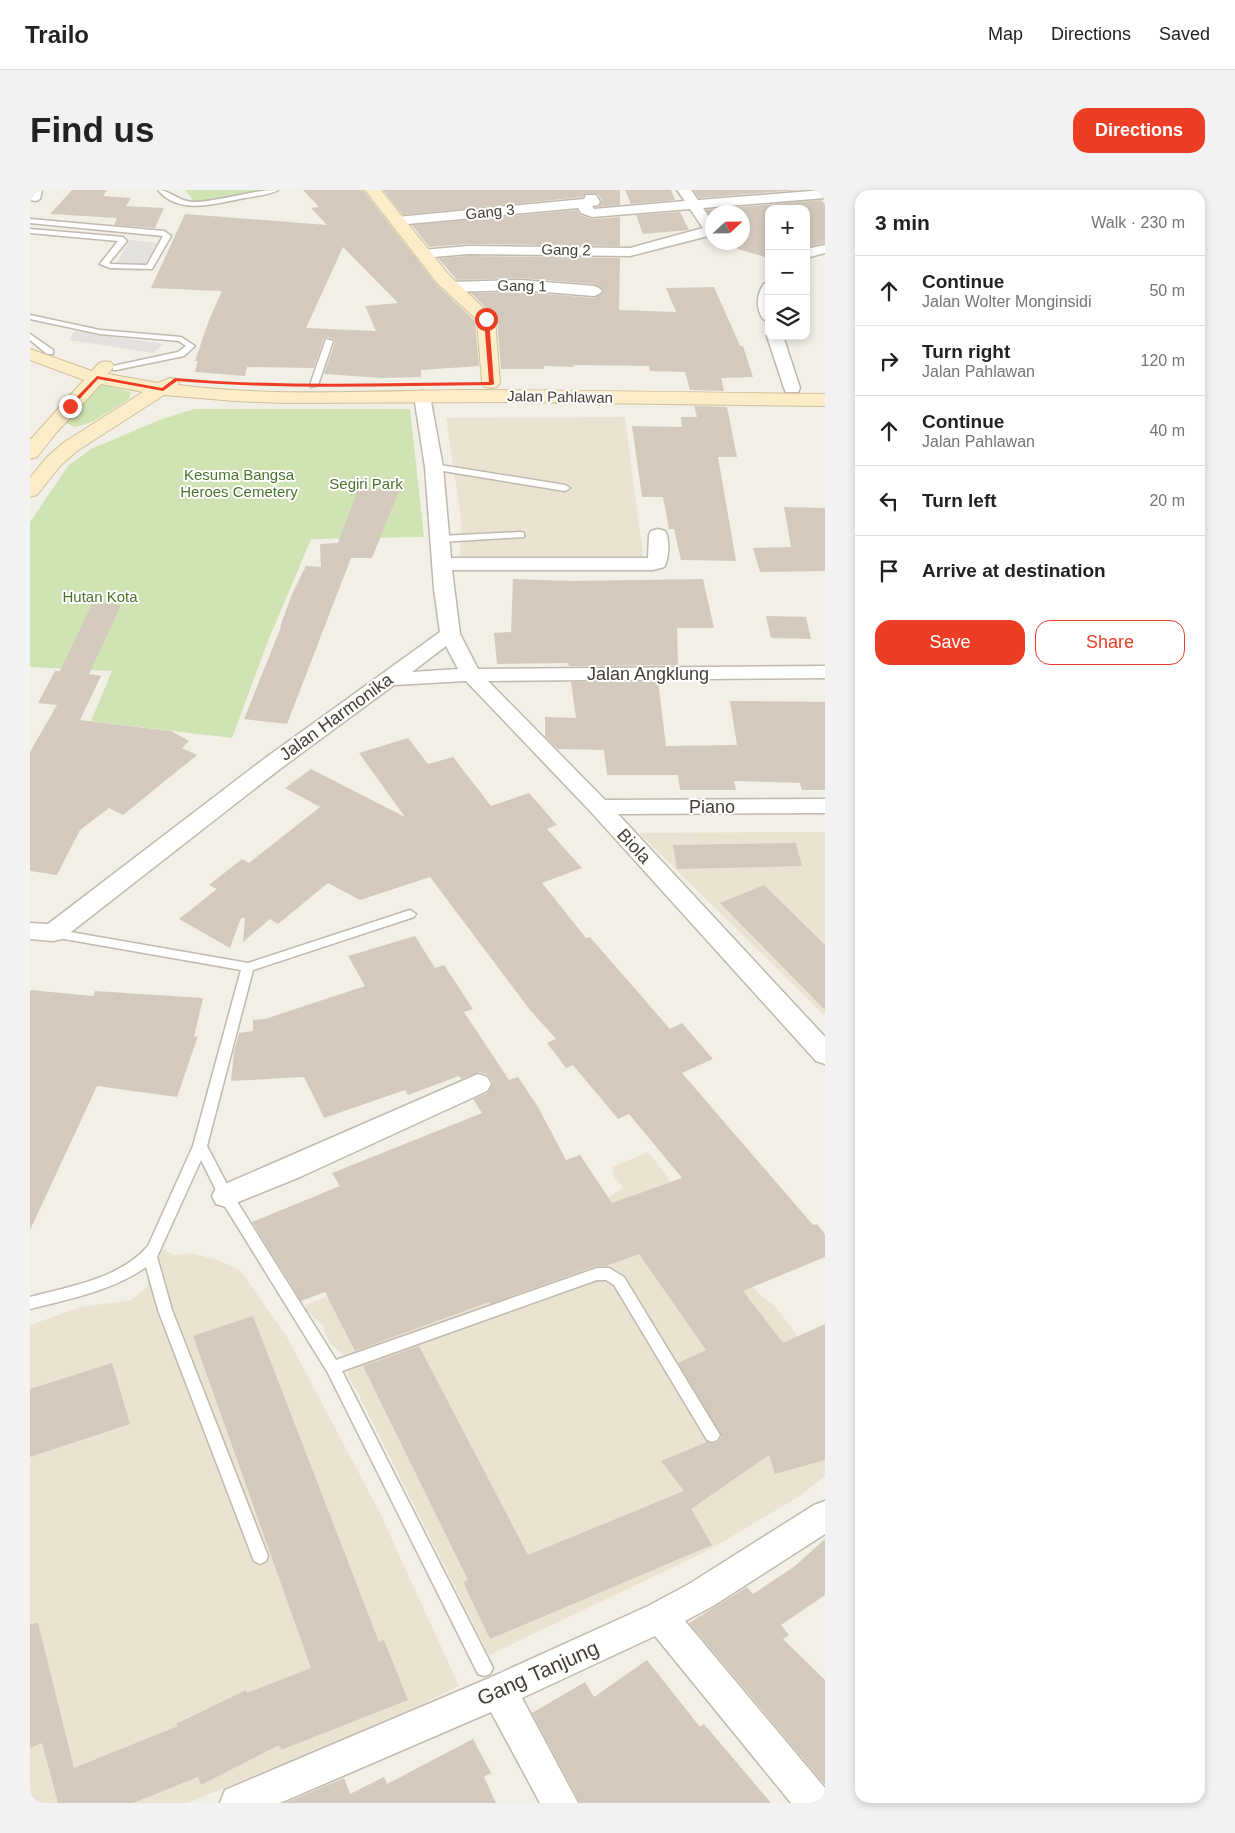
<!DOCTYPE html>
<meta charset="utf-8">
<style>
body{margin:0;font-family:Helvetica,sans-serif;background:#f2f2f2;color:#222}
.controls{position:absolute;right:15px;top:15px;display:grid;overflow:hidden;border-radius:10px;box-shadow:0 2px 8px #0003}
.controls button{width:45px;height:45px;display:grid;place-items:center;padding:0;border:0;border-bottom:1px solid #e0e0e0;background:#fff;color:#222;font:25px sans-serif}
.compass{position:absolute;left:675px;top:15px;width:45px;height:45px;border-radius:50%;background:#fff;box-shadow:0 2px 8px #0003;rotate:68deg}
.stop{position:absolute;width:15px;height:15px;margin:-11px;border:4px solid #ed3d24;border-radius:50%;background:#fff}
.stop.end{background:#ed3d24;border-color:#fff;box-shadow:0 1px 5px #0008}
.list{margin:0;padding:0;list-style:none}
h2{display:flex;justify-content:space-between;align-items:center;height:65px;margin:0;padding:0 20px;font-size:21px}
h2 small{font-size:16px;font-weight:400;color:#767676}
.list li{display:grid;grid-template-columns:32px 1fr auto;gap:15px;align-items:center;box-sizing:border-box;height:70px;padding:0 20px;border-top:1px solid #e0e0e0}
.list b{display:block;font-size:19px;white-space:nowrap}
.list p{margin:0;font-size:16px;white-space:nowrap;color:#767676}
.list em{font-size:16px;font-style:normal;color:#767676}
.actions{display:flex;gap:10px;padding:15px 20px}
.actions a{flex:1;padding:11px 0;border:1px solid #ed3d24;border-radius:15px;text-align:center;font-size:18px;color:#ed3d24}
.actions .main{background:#ed3d24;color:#fff}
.icon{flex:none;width:28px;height:28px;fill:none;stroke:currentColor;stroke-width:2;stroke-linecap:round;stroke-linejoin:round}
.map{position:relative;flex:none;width:795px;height:1613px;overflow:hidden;border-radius:15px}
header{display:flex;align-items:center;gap:30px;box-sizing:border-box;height:70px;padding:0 25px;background:#fff;border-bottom:1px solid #e0e0e0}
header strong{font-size:24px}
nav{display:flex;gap:28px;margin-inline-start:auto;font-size:18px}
.intro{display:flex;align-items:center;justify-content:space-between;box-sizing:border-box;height:120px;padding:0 30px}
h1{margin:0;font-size:35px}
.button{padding:12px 22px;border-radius:15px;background:#ed3d24;color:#fff;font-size:18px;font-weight:700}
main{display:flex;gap:30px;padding:0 30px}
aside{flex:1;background:#fff;border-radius:15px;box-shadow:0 2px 8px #0003}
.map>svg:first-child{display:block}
.education{fill:#ebe3d2}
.green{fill:#cfe4b2}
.parking{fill:#e4e2df}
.building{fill:#d3cabd;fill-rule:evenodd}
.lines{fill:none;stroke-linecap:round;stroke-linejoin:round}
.lane-casing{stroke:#c0b9ad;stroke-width:3}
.street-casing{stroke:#c0b9ad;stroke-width:3}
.secondary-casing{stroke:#d0c099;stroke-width:2}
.lane{fill:#fff;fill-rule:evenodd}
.street{fill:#fff;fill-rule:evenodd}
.secondary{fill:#fbedc8;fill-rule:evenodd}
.route{fill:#ed3d24}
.labels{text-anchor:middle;stroke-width:4;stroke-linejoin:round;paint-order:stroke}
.far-street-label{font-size:15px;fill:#453f36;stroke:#fff}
.far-park-label{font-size:15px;fill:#4a732d;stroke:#fff}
.street-label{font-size:18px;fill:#453f36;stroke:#fff}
.near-street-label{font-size:21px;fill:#453f36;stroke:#fff}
</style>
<header>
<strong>Trailo</strong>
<nav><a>Map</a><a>Directions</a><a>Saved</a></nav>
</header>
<div class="intro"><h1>Find us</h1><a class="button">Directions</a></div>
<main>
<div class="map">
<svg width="795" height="1613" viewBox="0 0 795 1613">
<rect width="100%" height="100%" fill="#f2efe7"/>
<!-- education -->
<g class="education">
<path d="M 595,227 L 614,373 L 430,371 L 431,328 L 416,228 Z"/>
<path d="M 795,642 L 795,826 L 609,643 Z"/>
<path d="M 618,962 L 729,1104 L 745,1116 L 795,1182 L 795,1286 L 770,1306 L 679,1360 L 459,1465 L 328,1203 L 318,1187 L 319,1178 L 316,1167 L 301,1154 L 296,1145 L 294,1136 L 276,1120 L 275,1115 L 424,1058 L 577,1009 L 593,997 L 584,987 L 582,977 Z"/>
<path d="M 130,1058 L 144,1065 L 160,1063 L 188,1070 L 210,1080 L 257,1147 L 350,1323 L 429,1496 L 372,1524 L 158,1613 L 0,1613 L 0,1135 L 51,1117 L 101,1110 L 118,1096 L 117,1089 L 120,1081 L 112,1077 Z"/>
</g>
<!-- green -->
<g class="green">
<path d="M 155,0 L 233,0 L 165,12 Z"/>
<path d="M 70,194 L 101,202 L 99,209 L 62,232 L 45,237 L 34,232 Z"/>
<path d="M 165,219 L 380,219 L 394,347 L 281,349 L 238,451 L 202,548 L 61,531 L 82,481 L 0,477 L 0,332 L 38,276 L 61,259 L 132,229 Z"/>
</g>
<!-- parking -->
<g class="parking">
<path d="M 100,50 L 127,53 L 112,81 L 82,80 Z"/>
<path d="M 45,141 L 134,154 L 123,163 L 39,150 Z"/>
</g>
<!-- building -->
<g class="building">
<path d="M 42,0 L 77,0 L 73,6 L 101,8 L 96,16 L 134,18 L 125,38 L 84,35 L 87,28 L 20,24 Z"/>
<path d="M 273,0 L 333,0 L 406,94 L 445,131 L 449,176 L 391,180 L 391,187 L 353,188 L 294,184 L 305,152 L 304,149 L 297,147 L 294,148 L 284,178 L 217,177 L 215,186 L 165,182 L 168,171 L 165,171 L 179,130 L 192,101 L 121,98 L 155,24 L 297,35 L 281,18 L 289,17 ZM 313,57 L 368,113 L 335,116 L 346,141 L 276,138 Z"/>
<path d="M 353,0 L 590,0 L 590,15 L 568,17 L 572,11 L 568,4 L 556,3 L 553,7 L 373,25 Z"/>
<path d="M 595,0 L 641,0 L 645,10 L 601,14 Z"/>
<path d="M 663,0 L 769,0 L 669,8 Z"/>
<path d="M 791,10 L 795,14 L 795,53 L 776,57 L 776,19 L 739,19 L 738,68 L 708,59 L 702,52 L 712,52 L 712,22 L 682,22 L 682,28 L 676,20 Z"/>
<path d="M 547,20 L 550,25 L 561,29 L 590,27 L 590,56 L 438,54 L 399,57 L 382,35 Z"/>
<path d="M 650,22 L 659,40 L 613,44 L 606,25 Z"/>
<path d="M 438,66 L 590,68 L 589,120 L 646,122 L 636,98 L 684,97 L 710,156 L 713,156 L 723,187 L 691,188 L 694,201 L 660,200 L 655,182 L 620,181 L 619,176 L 543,175 L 544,177 L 514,176 L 514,179 L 471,179 L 467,129 L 441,103 L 491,102 L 564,108 L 570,105 L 574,101 L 564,94 L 491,88 L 427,90 L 408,68 Z"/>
<path d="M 664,216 L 697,217 L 707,267 L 688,267 L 706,371 L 651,370 L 644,339 L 639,339 L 633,307 L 612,307 L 602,236 L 652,237 L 651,227 L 667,227 Z"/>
<path d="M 329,297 L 369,301 L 342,368 L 321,368 L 257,534 L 214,529 L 251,437 L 250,437 L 262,404 L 276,376 L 291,377 L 290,354 L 308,353 Z"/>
<path d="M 754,317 L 795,318 L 795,381 L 730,382 L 723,358 L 761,357 Z"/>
<path d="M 483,389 L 542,391 L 673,389 L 684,438 L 647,438 L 648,475 L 539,476 L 538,473 L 467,474 L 464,443 L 481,442 Z"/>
<path d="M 63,412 L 91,415 L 59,484 L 71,486 L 50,530 L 141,541 L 159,551 L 152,558 L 167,565 L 93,625 L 79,618 L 50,640 L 27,685 L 0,681 L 0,562 L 27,515 L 8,513 L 25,481 L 30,481 Z"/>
<path d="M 736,426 L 776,427 L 781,449 L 741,448 Z"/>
<path d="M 628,491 L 636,556 L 707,555 L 700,511 L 795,512 L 795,600 L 772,600 L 770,593 L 704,591 L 706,600 L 650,600 L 648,585 L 577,585 L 574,560 L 528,559 L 515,547 L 515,527 L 546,528 L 541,492 Z"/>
<path d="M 378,548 L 398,574 L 423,567 L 461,616 L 499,603 L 527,635 L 517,639 L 552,678 L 512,693 L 556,748 L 560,747 L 640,839 L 652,833 L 683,869 L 652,883 L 783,1035 L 787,1034 L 795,1044 L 795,1067 L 713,1101 L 753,1153 L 795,1134 L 795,1270 L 745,1284 L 739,1265 L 661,1319 L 682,1355 L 460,1449 L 433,1392 L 438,1390 L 333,1176 L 389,1156 L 498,1365 L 654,1301 L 631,1271 L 677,1252 L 683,1254 L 688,1252 L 692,1246 L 648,1173 L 676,1160 L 609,1064 L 576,1076 L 566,1076 L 460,1114 L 459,1112 L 325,1161 L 295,1102 L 271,1111 L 222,1032 L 310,996 L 302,983 L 452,923 L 443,909 L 458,903 L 463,893 L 458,885 L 449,882 L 431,889 L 429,886 L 378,905 L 375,900 L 294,928 L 274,887 L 201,891 L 204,862 L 209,843 L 223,841 L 223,830 L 235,829 L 335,796 L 318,766 L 385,746 L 405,778 L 414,775 L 443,819 L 434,822 L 479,890 L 488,887 L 508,917 L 536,970 L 550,965 L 582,1013 L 652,988 L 599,924 L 588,929 L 543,875 L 536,878 L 517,853 L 526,849 L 500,820 L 400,687 L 330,710 L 298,693 L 248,734 L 240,729 L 213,752 L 215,728 L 211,728 L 200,758 L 149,729 L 187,699 L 179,695 L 212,669 L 219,673 L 290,617 L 255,598 L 281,579 L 375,627 L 329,563 Z"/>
<path d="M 766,653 L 772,676 L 647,679 L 643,655 Z"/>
<path d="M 734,695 L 795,755 L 795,820 L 690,713 Z"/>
<path d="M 0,800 L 63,806 L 65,801 L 173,808 L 164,847 L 168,846 L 147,907 L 67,896 L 0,1040 Z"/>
<path d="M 223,1126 L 349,1452 L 354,1450 L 378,1510 L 251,1560 L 249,1555 L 171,1595 L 168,1587 L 103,1613 L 28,1613 L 12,1553 L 0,1558 L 0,1434 L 8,1433 L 44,1578 L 148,1536 L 146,1534 L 216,1500 L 217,1503 L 281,1478 L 163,1146 Z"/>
<path d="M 82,1173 L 100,1234 L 0,1267 L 0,1199 Z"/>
<path d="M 795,1349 L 795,1405 L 751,1435 L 759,1445 L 753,1449 L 795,1490 L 795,1595 L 659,1433 L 717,1397 L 723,1404 L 765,1376 Z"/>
<path d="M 617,1470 L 670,1537 L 674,1534 L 741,1613 L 550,1613 L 502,1523 L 555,1492 L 564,1507 Z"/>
<path d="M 443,1549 L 461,1583 L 454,1587 L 466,1613 L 255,1613 L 314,1588 L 320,1604 L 354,1587 L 357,1594 Z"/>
</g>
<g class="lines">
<defs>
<g id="lane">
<path d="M 6,0 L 12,0 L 10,9 L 6,11 L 0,10 L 0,6 L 3,6 Z"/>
<path d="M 128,0 C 141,0 149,13 167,12 C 195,10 221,0 248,0 C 240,5 225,6 215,8 C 187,13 149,26 128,0 Z"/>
<path d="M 0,29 L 134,41 L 141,46 L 122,79 L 80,78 L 70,74 L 88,51 L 0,43 L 0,39 L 93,47 L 97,51 L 79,73 L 81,74 L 117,75 L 133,46 L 0,33 Z"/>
<path d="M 0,125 L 70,140 L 151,147 L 165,156 L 154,166 L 86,180 L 83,180 L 83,176 L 148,162 L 156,156 L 149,151 L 70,144 L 0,129 Z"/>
<path d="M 0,144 L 23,160 L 23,164 L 17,164 L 0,150 Z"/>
<path d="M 296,149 L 303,151 L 288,195 L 281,197 L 280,195 Z"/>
<path d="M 404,274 L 535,295 L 540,298 L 535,301 L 401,279 L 400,277 Z"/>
<path d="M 491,342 L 494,343 L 494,347 L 410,352 L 405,349 L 410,346 Z"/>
<path d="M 380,720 L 386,724 L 384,727 L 223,780 L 177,956 L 201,1002 L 306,1170 L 567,1078 L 579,1078 L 594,1087 L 690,1245 L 687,1250 L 682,1252 L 677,1250 L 584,1095 L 576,1090 L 567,1090 L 312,1181 L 460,1472 L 463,1478 L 460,1484 L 454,1486 L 448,1484 L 298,1183 L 191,1010 L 171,970 L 127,1067 L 142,1120 L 238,1366 L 236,1371 L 230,1374 L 224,1371 L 222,1366 L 128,1120 L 116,1077 C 82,1101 39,1109 0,1119 L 0,1107 C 41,1096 89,1089 118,1056 L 163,956 L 211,780 L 23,747 L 19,746 L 17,743 L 19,740 L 23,739 L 218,773 Z"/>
</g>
<g id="street">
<path d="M 647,0 L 661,0 L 668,10 L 793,0 L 795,0 L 795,8 L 673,18 L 682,31 L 682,45 L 600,66 L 438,64 L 392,68 L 387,67 L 385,64 L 387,61 L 392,60 L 438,56 L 600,58 L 673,38 L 660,19 L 562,27 L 551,23 L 548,18 L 367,35 L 362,34 L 360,31 L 362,28 L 367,27 L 554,9 L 556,5 L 566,5 L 570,12 L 568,15 L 562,16 L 564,19 L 655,11 Z"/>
<path d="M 795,55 L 795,63 L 776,68 L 776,59 Z"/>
<path d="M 491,90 L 564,96 L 569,98 L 572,101 L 569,104 L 564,106 L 491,100 L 421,102 L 416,100 L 413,97 L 416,94 L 421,92 Z"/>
<path d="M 739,92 L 739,131 L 733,129 C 726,119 726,105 734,94 Z"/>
<path d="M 739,144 L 739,146 L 753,146 L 770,198 L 768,202 L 756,202 L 754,198 L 737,146 Z"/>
<path d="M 392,201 L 398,202 L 400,206 L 413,277 L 421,368 L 618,368 L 619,345 L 621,341 L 628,339 L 635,341 C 640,348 639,370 634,377 L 623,380 L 422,380 L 430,444 L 448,479 L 795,476 L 795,488 L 458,491 L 575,610 L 795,609 L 795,623 L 588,624 L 795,847 L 795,874 L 786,871 L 561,622 L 436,491 L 364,495 L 250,579 L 32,749 L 23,751 L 0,749 L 0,733 L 18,734 L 234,569 L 410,442 L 404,399 L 395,277 L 384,206 L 386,202 ZM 416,456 L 428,479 L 382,482 Z"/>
<path d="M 448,884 L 457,887 L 461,894 L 457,901 L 270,987 L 196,1017 L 186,1014 L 182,1006 L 186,998 Z"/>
<path d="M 795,1311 L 795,1344 L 683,1416 L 655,1431 L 795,1598 L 795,1613 L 761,1613 L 625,1446 L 492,1508 L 548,1613 L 510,1613 L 461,1522 L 250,1613 L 190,1613 L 195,1600 L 457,1489 L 618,1416 L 659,1394 L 784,1315 Z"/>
</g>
<g id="secondary">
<path d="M 335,0 L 351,0 L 419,85 L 465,129 L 470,193 L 467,197 L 461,198 L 455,197 L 452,193 L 447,130 L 407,93 Z"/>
<path d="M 0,159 L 62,181 C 68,173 71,170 81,172 L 84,176 L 78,184 L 128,193 L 140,188 L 146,189 L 149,193 L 148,195 C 243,207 340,201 435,200 C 555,200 675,203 795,204 L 795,216 L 482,212 L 252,213 L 205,211 L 134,205 L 47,261 L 30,276 L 7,305 L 0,307 L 0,288 L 16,268 L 33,253 L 113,202 L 71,194 L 26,243 L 7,267 L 0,269 L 0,250 L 54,190 L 0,170 Z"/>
</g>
</defs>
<!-- lane casing -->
<use href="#lane" class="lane-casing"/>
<!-- street casing -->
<use href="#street" class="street-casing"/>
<!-- secondary casing -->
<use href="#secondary" class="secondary-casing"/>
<!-- lane -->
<use href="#lane" class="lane"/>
<!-- street -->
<use href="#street" class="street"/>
<!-- secondary -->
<use href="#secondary" class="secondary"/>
</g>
<!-- route -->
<path class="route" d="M 456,127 L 459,129 L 464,194 L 462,195 C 357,196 251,200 147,191 L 133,201 L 68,189 L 42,217 L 38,216 L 67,186 L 132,198 L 145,188 C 249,197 354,193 459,192 L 454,129 Z"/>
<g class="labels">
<!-- far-street labels -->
<g class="far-street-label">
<text transform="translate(460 22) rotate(-6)" y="5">Gang 3</text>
<text transform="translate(536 60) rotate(1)" y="5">Gang 2</text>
<text transform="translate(492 96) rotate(1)" y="5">Gang 1</text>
<text transform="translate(530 207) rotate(1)" y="5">Jalan Pahlawan</text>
</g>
<!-- far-park labels -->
<g class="far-park-label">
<text x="209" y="290">Kesuma Bangsa<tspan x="209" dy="17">Heroes Cemetery</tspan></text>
<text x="336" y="299">Segiri Park</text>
<text x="70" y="412">Hutan Kota</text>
</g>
<!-- street labels -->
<g class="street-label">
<text x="618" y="490">Jalan Angklung</text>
<text transform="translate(306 527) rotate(-36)" y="6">Jalan Harmonika</text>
<text x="682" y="623">Piano</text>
<text transform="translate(604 656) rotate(47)" y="6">Biola</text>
</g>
<!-- near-street labels -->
<g class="near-street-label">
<text transform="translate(508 1483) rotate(-24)" y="7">Gang Tanjung</text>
</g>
</g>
</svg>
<div class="controls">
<button>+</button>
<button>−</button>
<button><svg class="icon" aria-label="layers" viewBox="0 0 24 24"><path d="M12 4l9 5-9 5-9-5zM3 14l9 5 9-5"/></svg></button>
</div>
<svg class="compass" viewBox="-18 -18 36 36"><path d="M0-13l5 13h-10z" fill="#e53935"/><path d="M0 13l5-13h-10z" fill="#767676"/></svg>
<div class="stop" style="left:456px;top:129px"></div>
<div class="stop end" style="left:40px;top:216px"></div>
</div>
<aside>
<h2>3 min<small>Walk · 230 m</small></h2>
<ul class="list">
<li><svg class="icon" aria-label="ahead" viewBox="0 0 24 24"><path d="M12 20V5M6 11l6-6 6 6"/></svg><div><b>Continue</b><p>Jalan Wolter Monginsidi</p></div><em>50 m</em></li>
<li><svg class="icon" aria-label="right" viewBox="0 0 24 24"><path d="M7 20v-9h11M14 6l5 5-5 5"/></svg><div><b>Turn right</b><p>Jalan Pahlawan</p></div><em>120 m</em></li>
<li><svg class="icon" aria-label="ahead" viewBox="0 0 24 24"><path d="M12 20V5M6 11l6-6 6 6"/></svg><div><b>Continue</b><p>Jalan Pahlawan</p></div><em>40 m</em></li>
<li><svg class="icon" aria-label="left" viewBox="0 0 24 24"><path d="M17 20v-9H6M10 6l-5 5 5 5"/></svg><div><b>Turn left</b></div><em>20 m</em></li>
<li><svg class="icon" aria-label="arrive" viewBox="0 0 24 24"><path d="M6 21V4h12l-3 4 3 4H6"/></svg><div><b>Arrive at destination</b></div></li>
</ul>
<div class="actions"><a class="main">Save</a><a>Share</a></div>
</aside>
</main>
